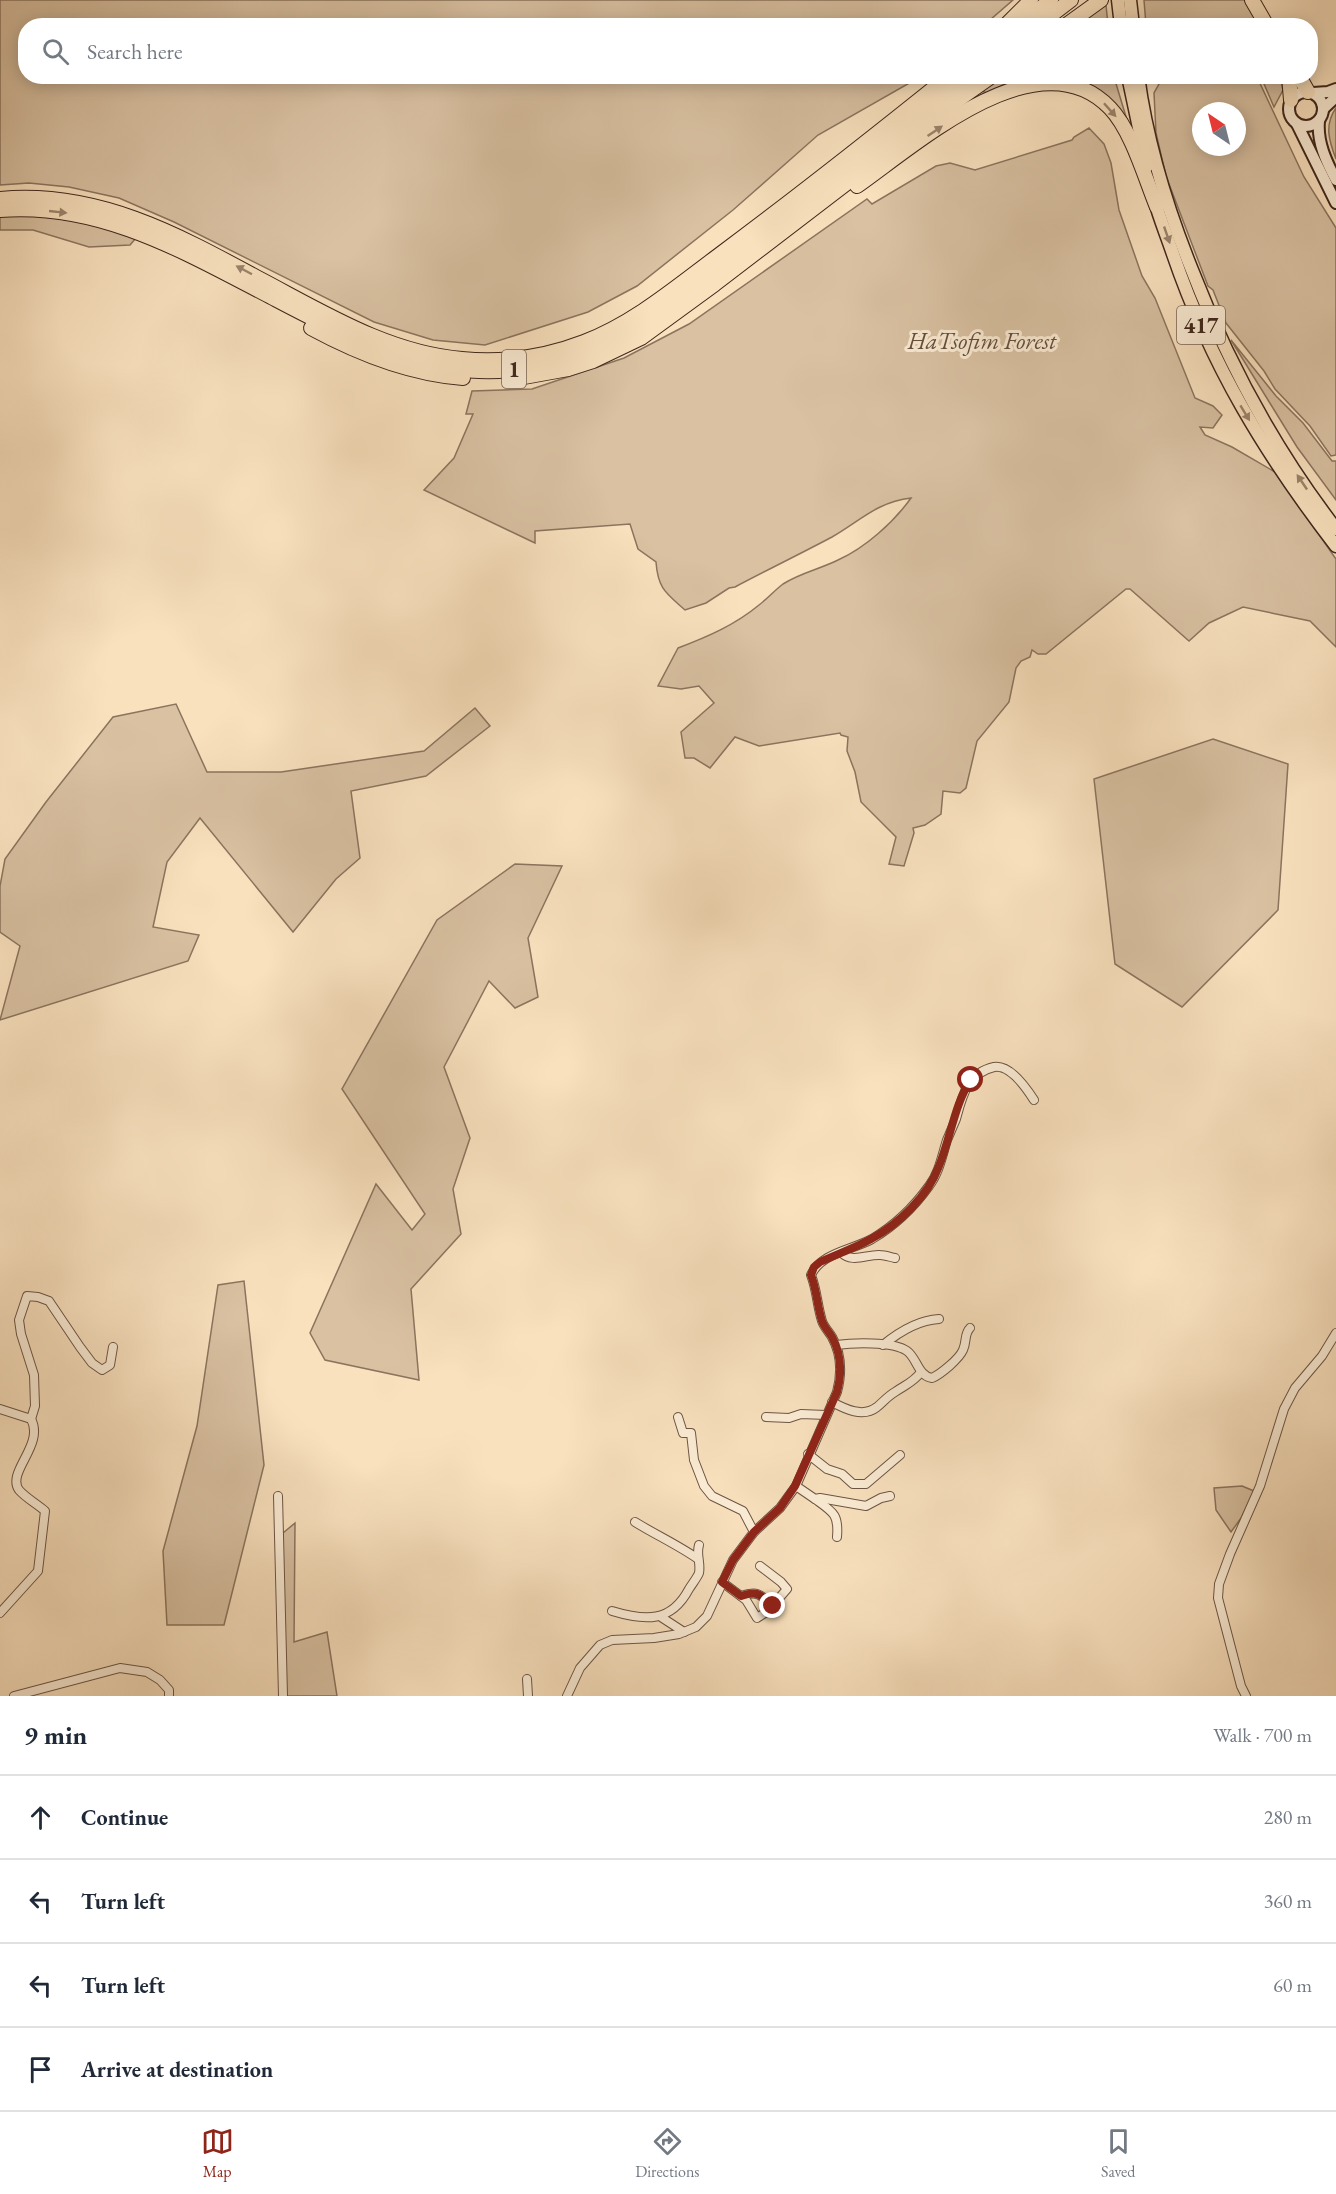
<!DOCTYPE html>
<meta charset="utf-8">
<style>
body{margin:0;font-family:"EB Garamond",serif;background:#f2f2f3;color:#1f2937}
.compass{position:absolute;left:1192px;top:102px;width:54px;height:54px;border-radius:50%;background:#fff;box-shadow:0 3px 15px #0003;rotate:325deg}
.stop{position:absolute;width:18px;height:18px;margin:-14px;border:4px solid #8f2418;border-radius:50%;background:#fff}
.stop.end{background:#8f2418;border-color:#fff;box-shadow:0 2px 6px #0008}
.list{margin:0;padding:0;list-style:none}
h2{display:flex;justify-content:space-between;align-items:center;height:78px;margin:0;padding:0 24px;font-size:26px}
h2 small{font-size:20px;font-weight:400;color:#747a83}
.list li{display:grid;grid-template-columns:39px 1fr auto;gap:18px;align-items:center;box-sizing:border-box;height:84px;padding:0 24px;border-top:2px solid #e0e1e3}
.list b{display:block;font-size:22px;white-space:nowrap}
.list em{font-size:20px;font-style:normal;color:#747a83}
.icon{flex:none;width:33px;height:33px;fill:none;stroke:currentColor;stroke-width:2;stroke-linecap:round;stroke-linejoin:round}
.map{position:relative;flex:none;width:1336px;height:1696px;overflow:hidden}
.search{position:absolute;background:#fff;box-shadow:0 3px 15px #0003;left:18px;right:18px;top:18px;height:66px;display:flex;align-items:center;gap:15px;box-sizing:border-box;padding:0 21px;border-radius:24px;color:#747a83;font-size:22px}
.sheet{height:414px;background:#fff}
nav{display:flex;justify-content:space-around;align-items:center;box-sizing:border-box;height:84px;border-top:2px solid #e0e1e3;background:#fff;font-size:16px;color:#747a83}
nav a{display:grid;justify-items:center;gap:3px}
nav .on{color:#8f2418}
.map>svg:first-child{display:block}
.green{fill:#d9c1a2;stroke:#8b745e;stroke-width:1.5;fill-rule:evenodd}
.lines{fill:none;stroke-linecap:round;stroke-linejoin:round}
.street-casing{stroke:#6c5544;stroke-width:10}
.secondary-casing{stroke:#3d261b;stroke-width:14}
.primary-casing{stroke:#3d261b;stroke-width:15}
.highway-casing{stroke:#3d261b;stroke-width:16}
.street{stroke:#fbecd5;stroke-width:8}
.secondary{stroke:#fbecd5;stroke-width:10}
.primary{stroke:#f9e1be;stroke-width:12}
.highway{stroke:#f9e1be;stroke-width:14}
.oneway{fill:#9b846c}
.route{stroke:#8f2418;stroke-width:8}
.labels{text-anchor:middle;stroke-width:6;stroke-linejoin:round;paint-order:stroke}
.shield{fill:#fbecd5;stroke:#766153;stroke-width:1.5}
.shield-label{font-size:22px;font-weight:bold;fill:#3d261b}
.park-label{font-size:24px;font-style:italic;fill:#644d3d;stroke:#fbecd5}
</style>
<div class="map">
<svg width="1336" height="1696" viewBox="0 0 1336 1696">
<rect width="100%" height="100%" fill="#f9e1be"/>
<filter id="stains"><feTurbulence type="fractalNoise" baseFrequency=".00333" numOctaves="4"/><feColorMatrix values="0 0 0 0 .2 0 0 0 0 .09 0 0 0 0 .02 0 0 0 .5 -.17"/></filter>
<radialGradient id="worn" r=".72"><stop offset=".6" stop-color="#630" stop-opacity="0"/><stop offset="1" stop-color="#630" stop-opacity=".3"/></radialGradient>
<!-- green -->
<g class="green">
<path d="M 0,0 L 1013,0 L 983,26 L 26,26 L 26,76 L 920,77 L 818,135 L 733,210 L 637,286 L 588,312 L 485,345 L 433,340 L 374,322 L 174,222 L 119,198 L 69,187 L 29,183 L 0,185 Z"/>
<path d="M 1144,0 L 1245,0 L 1260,25 L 1146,25 Z"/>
<path d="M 1106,5 L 1108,25 L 1076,25 Z"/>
<path d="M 1001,77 L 1038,77 L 1008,82 L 988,93 L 980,91 Z"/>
<path d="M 1056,77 L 1114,77 L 1127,120 C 1108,94 1090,78 1056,77 Z"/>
<path d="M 1163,77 L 1257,77 L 1304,177 L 1336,228 L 1336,455 L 1331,456 L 1310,426 L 1275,389 L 1264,371 L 1226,323 L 1213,290 L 1208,286 L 1166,176 L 1156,133 L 1154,93 ZM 1201,111 L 1237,111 L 1237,147 L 1201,147 Z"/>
<path d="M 1261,77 L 1280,77 L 1283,90 L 1274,107 Z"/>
<path d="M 1336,108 L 1336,159 C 1329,141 1324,125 1336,108 Z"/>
<path d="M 1089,128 L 1104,144 L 1111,163 L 1119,210 L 1142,276 L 1155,298 L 1195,398 L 1213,406 L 1222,415 L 1213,428 L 1200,427 L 1205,435 L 1232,447 L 1275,472 L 1336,559 L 1336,647 L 1310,621 L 1243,607 L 1209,623 L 1189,641 L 1130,589 L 1126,589 L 1046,654 L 1038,654 L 1032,650 L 1030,657 L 1021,661 L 1016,668 L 1009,702 L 977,741 L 966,788 L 960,793 L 943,791 L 941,814 L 925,825 L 913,828 L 914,833 L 904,866 L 889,864 L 896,837 L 861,802 L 855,772 L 847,751 L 848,737 L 841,735 L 840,733 L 759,746 L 735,737 L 710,768 L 694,758 L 685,758 L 681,732 L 714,703 L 699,686 L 681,689 L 658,686 L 678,648 C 707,637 735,625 759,605 C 767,599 775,590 783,584 C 800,573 820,569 838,560 C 865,548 894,522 911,498 C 877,502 860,521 832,537 C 800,554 767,570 735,587 L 729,588 L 706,603 L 685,610 C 666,593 658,589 656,562 L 638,549 L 630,524 L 535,531 L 535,543 L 424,490 L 454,458 L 473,414 L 466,414 L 472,391 L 532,389 L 624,358 L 689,324 L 867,199 L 872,204 L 936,166 L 950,163 L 975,170 L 1072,140 L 1074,137 Z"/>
<path d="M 11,213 L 110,225 L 136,238 L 130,245 L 89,247 L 33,230 L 0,230 L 0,214 Z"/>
<path d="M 1231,340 L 1276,396 L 1303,423 L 1332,461 L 1336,461 L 1336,500 L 1297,447 Z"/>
<path d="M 176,704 L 207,772 L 281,772 L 424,751 L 475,708 L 490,726 L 426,776 L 351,791 L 360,858 L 336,879 L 293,932 L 200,818 L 167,862 L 153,927 L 199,935 L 188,961 L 0,1020 L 20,946 L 0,932 L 0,886 L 5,859 L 46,802 L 113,717 Z"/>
<path d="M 1213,739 L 1288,764 L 1278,910 L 1182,1007 L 1115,964 L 1094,779 Z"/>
<path d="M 515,864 L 562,866 L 528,938 L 538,997 L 515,1008 L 489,981 L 444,1067 L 470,1138 L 453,1189 L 461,1234 L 411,1289 L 419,1380 L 325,1360 L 310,1333 L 376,1184 L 412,1230 L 425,1214 L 342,1089 L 437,920 Z"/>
<path d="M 244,1281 L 264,1465 L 224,1625 L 167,1625 L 163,1551 L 197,1426 L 218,1285 Z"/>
<path d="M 1242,1486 L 1254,1491 L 1241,1518 L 1231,1532 L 1216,1510 L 1214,1488 Z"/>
<path d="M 295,1523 L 294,1642 L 327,1632 L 337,1696 L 283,1696 L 277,1538 Z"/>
</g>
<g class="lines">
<defs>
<g id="street">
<path d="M 841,1252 C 852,1264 867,1254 880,1255 C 885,1255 890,1257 895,1258"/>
<path d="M 836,1345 C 852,1343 893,1341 907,1351 C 917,1358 918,1376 932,1378 C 941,1374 959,1359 963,1350 C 967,1341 964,1334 970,1328"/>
<path d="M 883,1345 C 899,1332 918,1320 939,1319"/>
<path d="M 832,1402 C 845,1409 863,1418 877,1407 C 883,1402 888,1396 895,1392 C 905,1385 914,1382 921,1372"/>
<path d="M 0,1409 L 31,1419 C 45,1445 6,1472 19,1490 C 26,1498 37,1504 45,1511 L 38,1571 L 0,1613"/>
<path d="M 678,1417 L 683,1433 L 691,1433 L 694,1460 L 704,1486 L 712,1496 L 743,1511 L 754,1532"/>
<path d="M 766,1417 L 789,1418 L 801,1414 L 826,1415"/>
<path d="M 31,1419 L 35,1406 L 34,1375 L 21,1334 L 19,1320 L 27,1296 L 38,1297 L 49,1301 L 80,1347 L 92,1363 L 102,1370 L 110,1365 L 113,1347"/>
<path d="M 808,1454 L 827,1469 L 842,1474 L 853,1484 L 866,1484 L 900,1455"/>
<path d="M 796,1486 L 815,1499 L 820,1498 L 866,1506 L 881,1498 L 890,1496"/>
<path d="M 278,1496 L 283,1696"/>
<path d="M 815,1499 C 833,1512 839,1514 837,1537"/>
<path d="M 635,1522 C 656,1535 678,1545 698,1559"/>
<path d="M 722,1582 L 746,1600 L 757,1618 L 768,1611 L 787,1589 L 781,1582 L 760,1566"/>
<path d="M 741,1596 C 758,1590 761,1595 773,1606"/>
<path d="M 612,1611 C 645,1621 671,1623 689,1589 C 692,1584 697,1578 699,1573 C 701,1563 696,1555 699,1545"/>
<path d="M 661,1617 L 684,1632"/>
<path d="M 527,1679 L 528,1696"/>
<path d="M 14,1696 L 120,1668 L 147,1672 L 160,1680 L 169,1690 L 169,1696"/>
<path d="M 567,1696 L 580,1668 L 600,1645 L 612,1640 L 654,1638 L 679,1634 L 696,1627 L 707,1616 L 733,1560 L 754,1532 L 780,1508 L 796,1486 L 837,1392 C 842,1373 842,1355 832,1337 C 829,1332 824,1327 822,1321 C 817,1305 817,1290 811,1275 C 821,1253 852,1250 872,1239 C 894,1226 914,1207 929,1186 C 939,1173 942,1156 947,1140 C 950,1133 953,1126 956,1119 C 962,1097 967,1073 994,1067 C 1010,1064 1027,1089 1034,1100"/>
<path d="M 1246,1696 L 1241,1686 L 1218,1598 L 1219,1584 L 1230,1554 L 1260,1486 L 1284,1409 L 1295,1388 L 1322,1356 L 1336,1333"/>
</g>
<g id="secondary">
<circle cx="1306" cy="109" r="17"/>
<path d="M 1313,93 L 1328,92 L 1336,89"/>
<path d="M 1323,109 L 1336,97"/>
<path d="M 1319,121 C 1317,142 1326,161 1336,180"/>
<path d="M 1297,124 L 1336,203"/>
</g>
<g id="primary">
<path d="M 1118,0 L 1121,26"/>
<path d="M 1130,0 L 1133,26"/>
<path d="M 1128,76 L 1147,166"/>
<path d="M 1138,76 C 1147,143 1167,208 1192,270 C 1228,363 1275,450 1336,529"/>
<path d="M 1154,198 C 1159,217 1167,236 1173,254 C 1211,365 1265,454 1336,546"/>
</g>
<g id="highway">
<path d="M 1252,0 L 1267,26"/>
<path d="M 1005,26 L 1031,0"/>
<path d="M 1017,26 L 1051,0"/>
<path d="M 1037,26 L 1071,0"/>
<path d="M 1065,26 L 1101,0"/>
<path d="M 1289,76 L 1291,100"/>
<path d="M 1299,76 L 1308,92"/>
<path d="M 857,186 C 917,144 1039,34 1110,108 C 1132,131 1145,178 1157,207"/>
<path d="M 0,199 C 96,190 177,234 258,278 C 323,312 388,353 462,359 C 504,363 545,357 584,342 C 634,323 676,287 719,255 C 797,197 873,137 949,76"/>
<path d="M 0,210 C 101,202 186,253 273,298 C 330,328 386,358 451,368 C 502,377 560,366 606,344 C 651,323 690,290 729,261 C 810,201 888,137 969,76"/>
<path d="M 311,328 C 359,354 409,374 463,378"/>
<path d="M 524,377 L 568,369 L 593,361 L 641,338 L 715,284 L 928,121 L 992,76"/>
</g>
</defs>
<!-- street casing -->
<use href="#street" class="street-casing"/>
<!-- secondary casing -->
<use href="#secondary" class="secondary-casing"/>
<!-- primary casing -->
<use href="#primary" class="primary-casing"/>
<!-- highway casing -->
<use href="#highway" class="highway-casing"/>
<!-- street -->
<use href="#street" class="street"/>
<!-- secondary -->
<use href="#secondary" class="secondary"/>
<!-- primary -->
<use href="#primary" class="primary"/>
<!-- highway -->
<use href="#highway" class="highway"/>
</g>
<!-- one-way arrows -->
<defs><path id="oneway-solid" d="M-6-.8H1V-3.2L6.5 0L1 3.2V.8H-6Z" transform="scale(1.5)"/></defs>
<g class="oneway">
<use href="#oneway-solid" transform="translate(1110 110) rotate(48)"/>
<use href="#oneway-solid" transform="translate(935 131) rotate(-34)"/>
<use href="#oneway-solid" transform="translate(58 212) rotate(6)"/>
<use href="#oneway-solid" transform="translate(1167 235) rotate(71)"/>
<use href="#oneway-solid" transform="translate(244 270) rotate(-152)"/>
<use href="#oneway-solid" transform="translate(1245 413) rotate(59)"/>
<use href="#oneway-solid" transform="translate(1302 482) rotate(-124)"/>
</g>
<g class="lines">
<!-- route -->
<path class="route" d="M 773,1606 C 761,1595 758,1590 741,1596 L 722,1582 L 733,1560 L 754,1532 L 780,1508 L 795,1486 L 837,1392 C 842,1373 842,1355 832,1337 C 829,1332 824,1327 822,1321 C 817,1306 817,1290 811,1275 L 814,1267 L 820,1262 C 837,1254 855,1248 871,1239 C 899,1224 928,1196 939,1166 C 950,1140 955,1102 971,1080"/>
</g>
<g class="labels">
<!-- shield labels -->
<g class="shield">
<rect x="1177" y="306" width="48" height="38" rx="4.5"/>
<rect x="502" y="350" width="24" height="38" rx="4.5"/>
</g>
<g class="shield-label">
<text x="1201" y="333">417</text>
<text x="514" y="377">1</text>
</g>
<!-- park labels -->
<g class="park-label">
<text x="982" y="349">HaTsofim Forest</text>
</g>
</g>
<rect width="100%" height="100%" filter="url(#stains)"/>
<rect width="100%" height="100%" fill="url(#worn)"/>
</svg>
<svg class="compass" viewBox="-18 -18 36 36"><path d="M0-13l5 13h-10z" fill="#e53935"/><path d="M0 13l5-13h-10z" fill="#747a83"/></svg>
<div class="stop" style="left:971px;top:1080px"></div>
<div class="stop end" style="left:773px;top:1606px"></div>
<div class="search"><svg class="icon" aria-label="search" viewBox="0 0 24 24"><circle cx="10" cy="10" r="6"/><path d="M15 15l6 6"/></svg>Search here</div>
</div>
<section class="sheet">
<h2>9 min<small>Walk · 700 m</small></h2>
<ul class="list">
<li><svg class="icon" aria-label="ahead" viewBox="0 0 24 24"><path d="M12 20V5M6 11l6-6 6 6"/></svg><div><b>Continue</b></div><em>280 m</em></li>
<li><svg class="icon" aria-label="left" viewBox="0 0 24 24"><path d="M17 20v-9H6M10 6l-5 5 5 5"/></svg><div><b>Turn left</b></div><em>360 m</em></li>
<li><svg class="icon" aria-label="left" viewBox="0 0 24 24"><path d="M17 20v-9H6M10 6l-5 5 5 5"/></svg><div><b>Turn left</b></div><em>60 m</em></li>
<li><svg class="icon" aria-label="arrive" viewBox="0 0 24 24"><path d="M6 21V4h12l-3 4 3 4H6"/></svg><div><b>Arrive at destination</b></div></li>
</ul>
</section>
<nav>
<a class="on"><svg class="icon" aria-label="map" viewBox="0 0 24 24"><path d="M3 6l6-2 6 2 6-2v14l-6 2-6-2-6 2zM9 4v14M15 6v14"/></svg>Map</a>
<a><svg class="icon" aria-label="directions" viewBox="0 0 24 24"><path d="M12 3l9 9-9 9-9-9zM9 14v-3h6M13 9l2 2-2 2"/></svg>Directions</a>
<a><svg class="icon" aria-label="saved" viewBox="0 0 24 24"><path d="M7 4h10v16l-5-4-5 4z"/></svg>Saved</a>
</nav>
